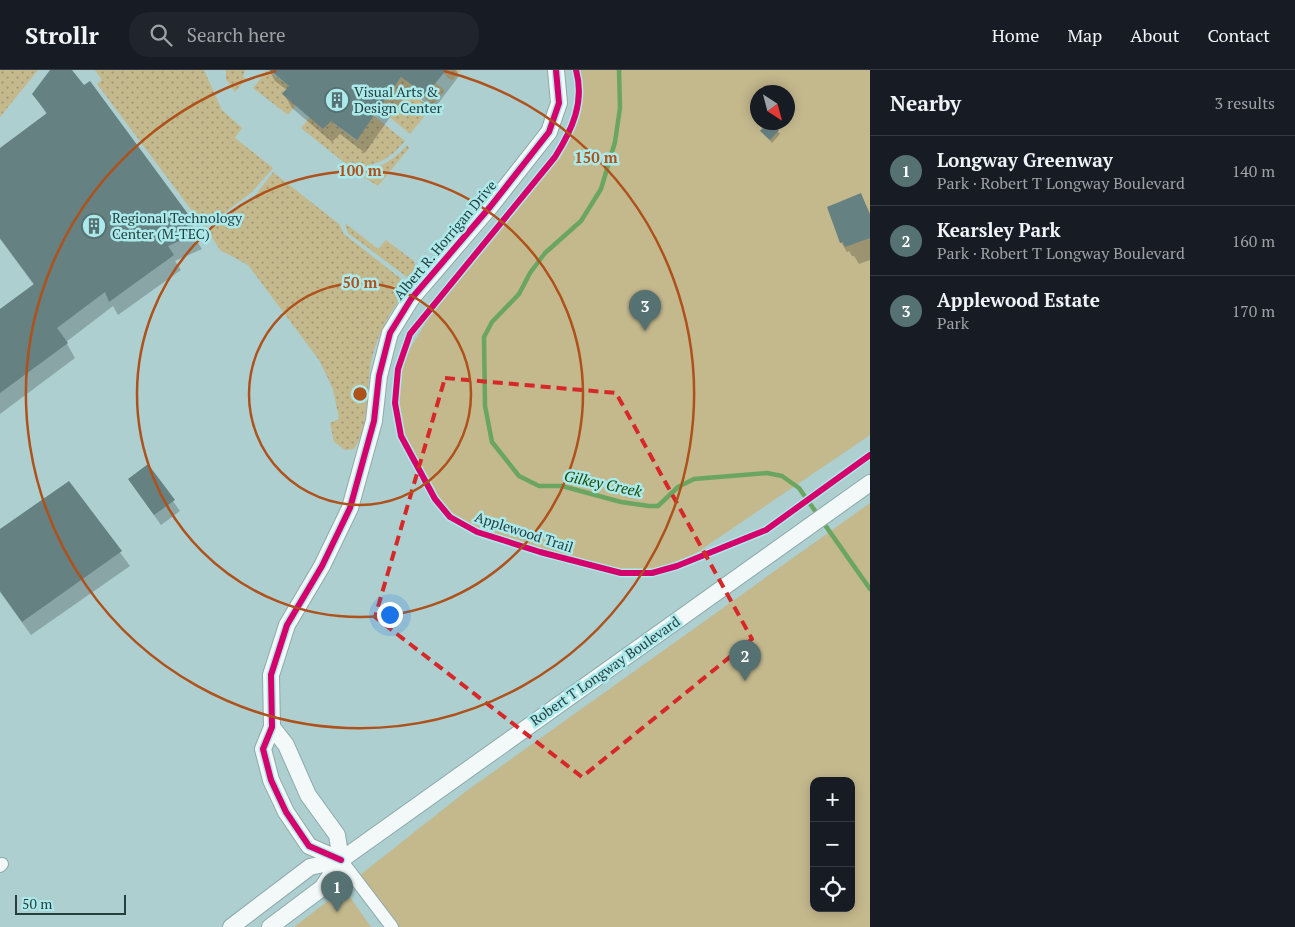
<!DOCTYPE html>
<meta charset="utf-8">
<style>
body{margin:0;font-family:"PT Serif",serif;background:#20242c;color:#f1f3f6}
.controls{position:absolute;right:15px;bottom:15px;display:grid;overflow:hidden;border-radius:10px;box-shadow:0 2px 12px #0003}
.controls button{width:45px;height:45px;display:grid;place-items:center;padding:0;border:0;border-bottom:1px solid #363941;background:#171b24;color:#f1f3f6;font:25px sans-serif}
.compass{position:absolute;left:750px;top:15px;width:45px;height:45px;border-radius:50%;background:#171b24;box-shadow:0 2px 12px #0003;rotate:144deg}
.scale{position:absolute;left:15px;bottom:12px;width:111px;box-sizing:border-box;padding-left:5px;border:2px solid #253f3f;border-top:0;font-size:14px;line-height:18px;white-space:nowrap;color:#253f3f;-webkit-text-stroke:4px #ace9eb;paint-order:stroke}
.you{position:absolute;left:389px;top:544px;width:18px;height:18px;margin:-12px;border:4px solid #fff;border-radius:50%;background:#1a73e8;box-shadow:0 0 0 8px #1a73e833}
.badge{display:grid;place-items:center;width:32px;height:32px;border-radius:50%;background:#557172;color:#fff;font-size:16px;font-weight:700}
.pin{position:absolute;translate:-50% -41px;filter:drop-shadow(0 1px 2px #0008)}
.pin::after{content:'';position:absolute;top:26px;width:18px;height:15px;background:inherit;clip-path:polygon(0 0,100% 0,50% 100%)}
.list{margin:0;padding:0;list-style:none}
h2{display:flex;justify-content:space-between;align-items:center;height:65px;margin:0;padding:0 20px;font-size:21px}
h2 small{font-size:16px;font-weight:400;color:#9ea1a6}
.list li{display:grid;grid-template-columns:32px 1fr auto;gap:15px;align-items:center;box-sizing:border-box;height:70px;padding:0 20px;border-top:1px solid #363941}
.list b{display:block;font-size:19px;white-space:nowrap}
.list p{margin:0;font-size:16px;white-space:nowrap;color:#9ea1a6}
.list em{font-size:16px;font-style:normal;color:#9ea1a6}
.icon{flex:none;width:28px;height:28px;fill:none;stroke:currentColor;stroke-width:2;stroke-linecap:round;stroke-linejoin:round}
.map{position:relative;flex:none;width:870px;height:857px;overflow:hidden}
header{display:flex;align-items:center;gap:30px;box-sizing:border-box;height:70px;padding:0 25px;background:#171b24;border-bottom:1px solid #363941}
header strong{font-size:24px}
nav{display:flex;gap:28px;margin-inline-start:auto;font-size:18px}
.search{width:350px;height:45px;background:#20242c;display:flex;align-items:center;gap:12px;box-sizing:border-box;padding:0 18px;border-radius:20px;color:#9ea1a6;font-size:19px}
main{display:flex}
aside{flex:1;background:#171b24}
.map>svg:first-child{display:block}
.grass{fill:url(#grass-dots)}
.park{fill:#c4b88d;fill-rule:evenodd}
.shadow{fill:#0003}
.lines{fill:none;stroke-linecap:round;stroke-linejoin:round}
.stream{stroke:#6aa661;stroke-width:4.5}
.building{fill:#668182}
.minor-casing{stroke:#8ea9aa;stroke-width:14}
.tertiary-casing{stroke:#8ea9aa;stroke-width:18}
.minor{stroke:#f3f8f8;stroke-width:12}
.tertiary{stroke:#f3f8f8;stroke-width:16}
.cycleway-casing{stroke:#ace9eb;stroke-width:9}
.cycleway{stroke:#d6006c;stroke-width:6}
.marked{fill:none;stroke:#d62828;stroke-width:4;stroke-dasharray:10 6;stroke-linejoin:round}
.ring{fill:none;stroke:#ae511b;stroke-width:2.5}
.labels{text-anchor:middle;stroke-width:5;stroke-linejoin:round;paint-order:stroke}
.poi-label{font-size:14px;fill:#253f3f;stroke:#ace9eb;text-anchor:start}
.street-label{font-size:14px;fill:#253f3f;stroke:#ace9eb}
.water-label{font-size:15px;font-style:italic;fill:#1b4a03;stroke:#ace9eb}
.centre{fill:#ae511b;stroke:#ace9eb;stroke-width:2.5}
.ring-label{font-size:15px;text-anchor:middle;font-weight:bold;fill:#ae511b;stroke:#ace9eb;stroke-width:5;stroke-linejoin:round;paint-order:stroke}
</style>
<header>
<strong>Strollr</strong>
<div class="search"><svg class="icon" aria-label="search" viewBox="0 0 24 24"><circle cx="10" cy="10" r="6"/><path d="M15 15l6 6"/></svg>Search here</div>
<nav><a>Home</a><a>Map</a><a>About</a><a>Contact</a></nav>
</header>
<main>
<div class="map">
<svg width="870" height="857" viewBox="0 0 870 857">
<defs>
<pattern id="grass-dots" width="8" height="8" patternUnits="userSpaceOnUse" patternTransform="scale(1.25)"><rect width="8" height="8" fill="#c4b88d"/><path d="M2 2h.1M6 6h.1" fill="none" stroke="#9f9775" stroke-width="1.8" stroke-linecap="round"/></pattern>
</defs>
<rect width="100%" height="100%" fill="#adcfd0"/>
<!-- grass -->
<g class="grass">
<path d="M 0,0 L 38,0 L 0,47 Z"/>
<path d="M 95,0 L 204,0 L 222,40 L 242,58 L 235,68 L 273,98 L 252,122 L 205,158 L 97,14 L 102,10 Z"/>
<path d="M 226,0 L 245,0 L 243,7 L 246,9 L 235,22 L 226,9 Z"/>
<path d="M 267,0 L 289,16 L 283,24 L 296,35 L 288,45 L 253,18 Z"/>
<path d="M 445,0 L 461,0 L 452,11 L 443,3 Z"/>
<path d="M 401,7 L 415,17 L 411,22 L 431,38 L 410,64 L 379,38 Z"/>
<path d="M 435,13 L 445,20 L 433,35 L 416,21 L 418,19 Z"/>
<path d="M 374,46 L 405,71 C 388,91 377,95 351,98 L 301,58 L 310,47 L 331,51 L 356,70 Z"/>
<path d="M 407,75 L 409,78 L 378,116 L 357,103 C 379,98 392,92 407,75 Z"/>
<path d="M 273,102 L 339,154 L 344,164 L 409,215 C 392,240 377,262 371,293 C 366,321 370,355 354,379 L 345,380 L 334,372 L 330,353 L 339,349 L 333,319 L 319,290 L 248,195 L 220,180 L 208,161 L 255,126 Z"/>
<path d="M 345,153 L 378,179 L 386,170 L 414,191 L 416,199 L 407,207 L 348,163 Z"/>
</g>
<!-- park -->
<g class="park">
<path d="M 575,0 L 870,0 L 870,365 L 677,496 L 621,503 L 477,462 L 435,429 L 401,366 L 398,299 L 443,223 L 555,87 L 578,35 L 578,5 ZM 758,22 L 788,22 L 788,52 L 758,52 Z"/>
<path d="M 870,433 L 870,857 L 392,857 L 355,809 L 465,722 ZM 814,711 L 851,711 L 851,838 L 814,838 Z"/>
<path d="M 337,824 L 350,827 L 371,857 L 294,857 Z"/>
</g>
<!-- shadow -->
<g class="shadow">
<path d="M 52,0 L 70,0 L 186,145 L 195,159 L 191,162 L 202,179 L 175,191 L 181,200 L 118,245 L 113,236 L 66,272 L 75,288 L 0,344 L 0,240 L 34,215 L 0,169 L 0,80 L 47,45 L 34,24 Z"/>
<path d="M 269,0 L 456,0 L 459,6 L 434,39 L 409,20 L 365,83 L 340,64 L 332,72 L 292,38 L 284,24 L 287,20 L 275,11 Z"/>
<path d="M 770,53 L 780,64 L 772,73 L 761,61 Z"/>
<path d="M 861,125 L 870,143 L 870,190 L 859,194 L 854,186 L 852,186 L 849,181 L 847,182 L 841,172 Z"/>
<path d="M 148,396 L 180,441 L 161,455 L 129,410 Z"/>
<path d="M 69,413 L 130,496 L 31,565 L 0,522 L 0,460 Z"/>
</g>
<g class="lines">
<!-- stream -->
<path class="stream" d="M 619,0 L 620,38 L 615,72 L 601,119 L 581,151 L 545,183 L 530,203 L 519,224 L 492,252 L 484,267 L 485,336 L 492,372 L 519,406 L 539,416 L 562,416 L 621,432 L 649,436 L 658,436 L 678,417 L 694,409 L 767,403 L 782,406 L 799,418 L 870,519"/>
</g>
<!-- building -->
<g class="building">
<path d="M 50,0 L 72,0 L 84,15 L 90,11 L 188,144 L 183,148 L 195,164 L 168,176 L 174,185 L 109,232 L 105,222 L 57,258 L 68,273 L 0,323 L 0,239 L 34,214 L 0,168 L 0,78 L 47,43 L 32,24 Z"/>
<path d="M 270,0 L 446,0 L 426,25 L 401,7 L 357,70 L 331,51 L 323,59 L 282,24 L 289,16 Z"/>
<path d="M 768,52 L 779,60 L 770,70 L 760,61 Z"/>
<path d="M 861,123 L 870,145 L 870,168 L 845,177 L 843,172 L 840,173 L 827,137 Z"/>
<path d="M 148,394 L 175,430 L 154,445 L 128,409 Z"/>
<path d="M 69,411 L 122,481 L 22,552 L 0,521 L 0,459 Z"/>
</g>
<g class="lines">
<defs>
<g id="minor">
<path d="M 341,790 L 392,857"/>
<path d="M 0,796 L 2,794"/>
</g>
<g id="tertiary">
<path d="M 272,657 L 286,675 L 308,725 L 337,765 L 341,790"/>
<path d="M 341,790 L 309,776 L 286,742 L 271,710 L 263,679 L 272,657 L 271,605 L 287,555 L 322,496 L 350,438 L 374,351 L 379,306 L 390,263 L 411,229 L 490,137 L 549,62 L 559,33 L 556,0"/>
<path d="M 231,857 L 310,797 L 341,790"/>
<path d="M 270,857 L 322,818 L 341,790 L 870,413"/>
</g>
</defs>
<!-- minor casing -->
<use href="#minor" class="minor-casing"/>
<!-- tertiary casing -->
<use href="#tertiary" class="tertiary-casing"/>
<!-- minor -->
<use href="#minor" class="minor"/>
<!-- tertiary -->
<use href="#tertiary" class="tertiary"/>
<defs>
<g id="cycleway">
<path d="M 576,0 C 585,32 572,60 555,87 L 410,264 L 398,299 L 395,333 L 401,366 L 435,429 L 450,447 L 477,462 L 540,482 L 621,503 L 652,503 L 677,496 L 766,460 L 870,385"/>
<path d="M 341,790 L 309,776 L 286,742 L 271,710 L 263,679 L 272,657 L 271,605 L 287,555 L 322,496 L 350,438 L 374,351 L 379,306 L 390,263 L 411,229 L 490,137 L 549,62 L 559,33 L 556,0"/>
</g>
</defs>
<!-- cycleway casing -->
<use href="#cycleway" class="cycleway-casing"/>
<!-- cycleway -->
<use href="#cycleway" class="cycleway"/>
</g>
<!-- marked area -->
<path class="marked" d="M 445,308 L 616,323 L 752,569 L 582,707 L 375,547 Z"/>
<!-- distance rings -->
<g class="ring">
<circle cx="360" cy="324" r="111"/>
<circle cx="360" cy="324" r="223"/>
<path d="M444 1A334 334 0 1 1 276 1"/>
</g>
<!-- icons -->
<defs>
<symbol id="building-ring" viewBox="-11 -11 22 22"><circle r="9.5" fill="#ace9eb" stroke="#557172" stroke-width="1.5"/><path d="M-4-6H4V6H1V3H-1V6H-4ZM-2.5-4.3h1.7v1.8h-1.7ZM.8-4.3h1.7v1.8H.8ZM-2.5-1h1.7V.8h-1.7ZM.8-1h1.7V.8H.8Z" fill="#557172"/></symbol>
</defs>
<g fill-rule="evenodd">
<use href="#building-ring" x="323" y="16" width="28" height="28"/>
<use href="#building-ring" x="80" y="142" width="28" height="28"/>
</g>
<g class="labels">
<!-- poi labels -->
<g class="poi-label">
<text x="354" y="27">Visual Arts &amp;<tspan x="354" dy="16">Design Center</tspan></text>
<text x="112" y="153">Regional Technology<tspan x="112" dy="16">Center (M-TEC)</tspan></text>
</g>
<!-- street labels -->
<g class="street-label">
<text transform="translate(445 170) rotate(-50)" y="5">Albert R. Horrigan Drive</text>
<text transform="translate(524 462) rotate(18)" y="5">Applewood Trail</text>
<text transform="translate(605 601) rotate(-35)" y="5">Robert T Longway Boulevard</text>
</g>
<!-- water labels -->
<g class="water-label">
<text transform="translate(603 414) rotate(12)" y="5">Gilkey Creek</text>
</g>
</g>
<circle cx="360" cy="324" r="8" class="centre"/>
<g class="ring-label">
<text x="596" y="93">150 m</text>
<text x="360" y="106">100 m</text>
<text x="360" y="218">50 m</text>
</g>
</svg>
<div class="controls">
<button>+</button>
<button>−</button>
<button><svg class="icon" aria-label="locate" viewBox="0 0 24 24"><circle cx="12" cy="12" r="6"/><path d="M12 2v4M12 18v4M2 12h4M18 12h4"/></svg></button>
</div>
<svg class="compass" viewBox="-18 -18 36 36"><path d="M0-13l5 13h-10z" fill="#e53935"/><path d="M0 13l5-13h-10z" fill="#9ea1a6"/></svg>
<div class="scale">50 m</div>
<div class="you"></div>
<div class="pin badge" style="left:337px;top:842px">1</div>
<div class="pin badge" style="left:745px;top:611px">2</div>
<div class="pin badge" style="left:645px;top:261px">3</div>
</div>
<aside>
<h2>Nearby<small>3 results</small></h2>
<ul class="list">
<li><span class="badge">1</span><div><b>Longway Greenway</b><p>Park · Robert T Longway Boulevard</p></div><em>140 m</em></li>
<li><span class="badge">2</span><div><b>Kearsley Park</b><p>Park · Robert T Longway Boulevard</p></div><em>160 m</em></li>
<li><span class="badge">3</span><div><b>Applewood Estate</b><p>Park</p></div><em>170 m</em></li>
</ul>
</aside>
</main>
